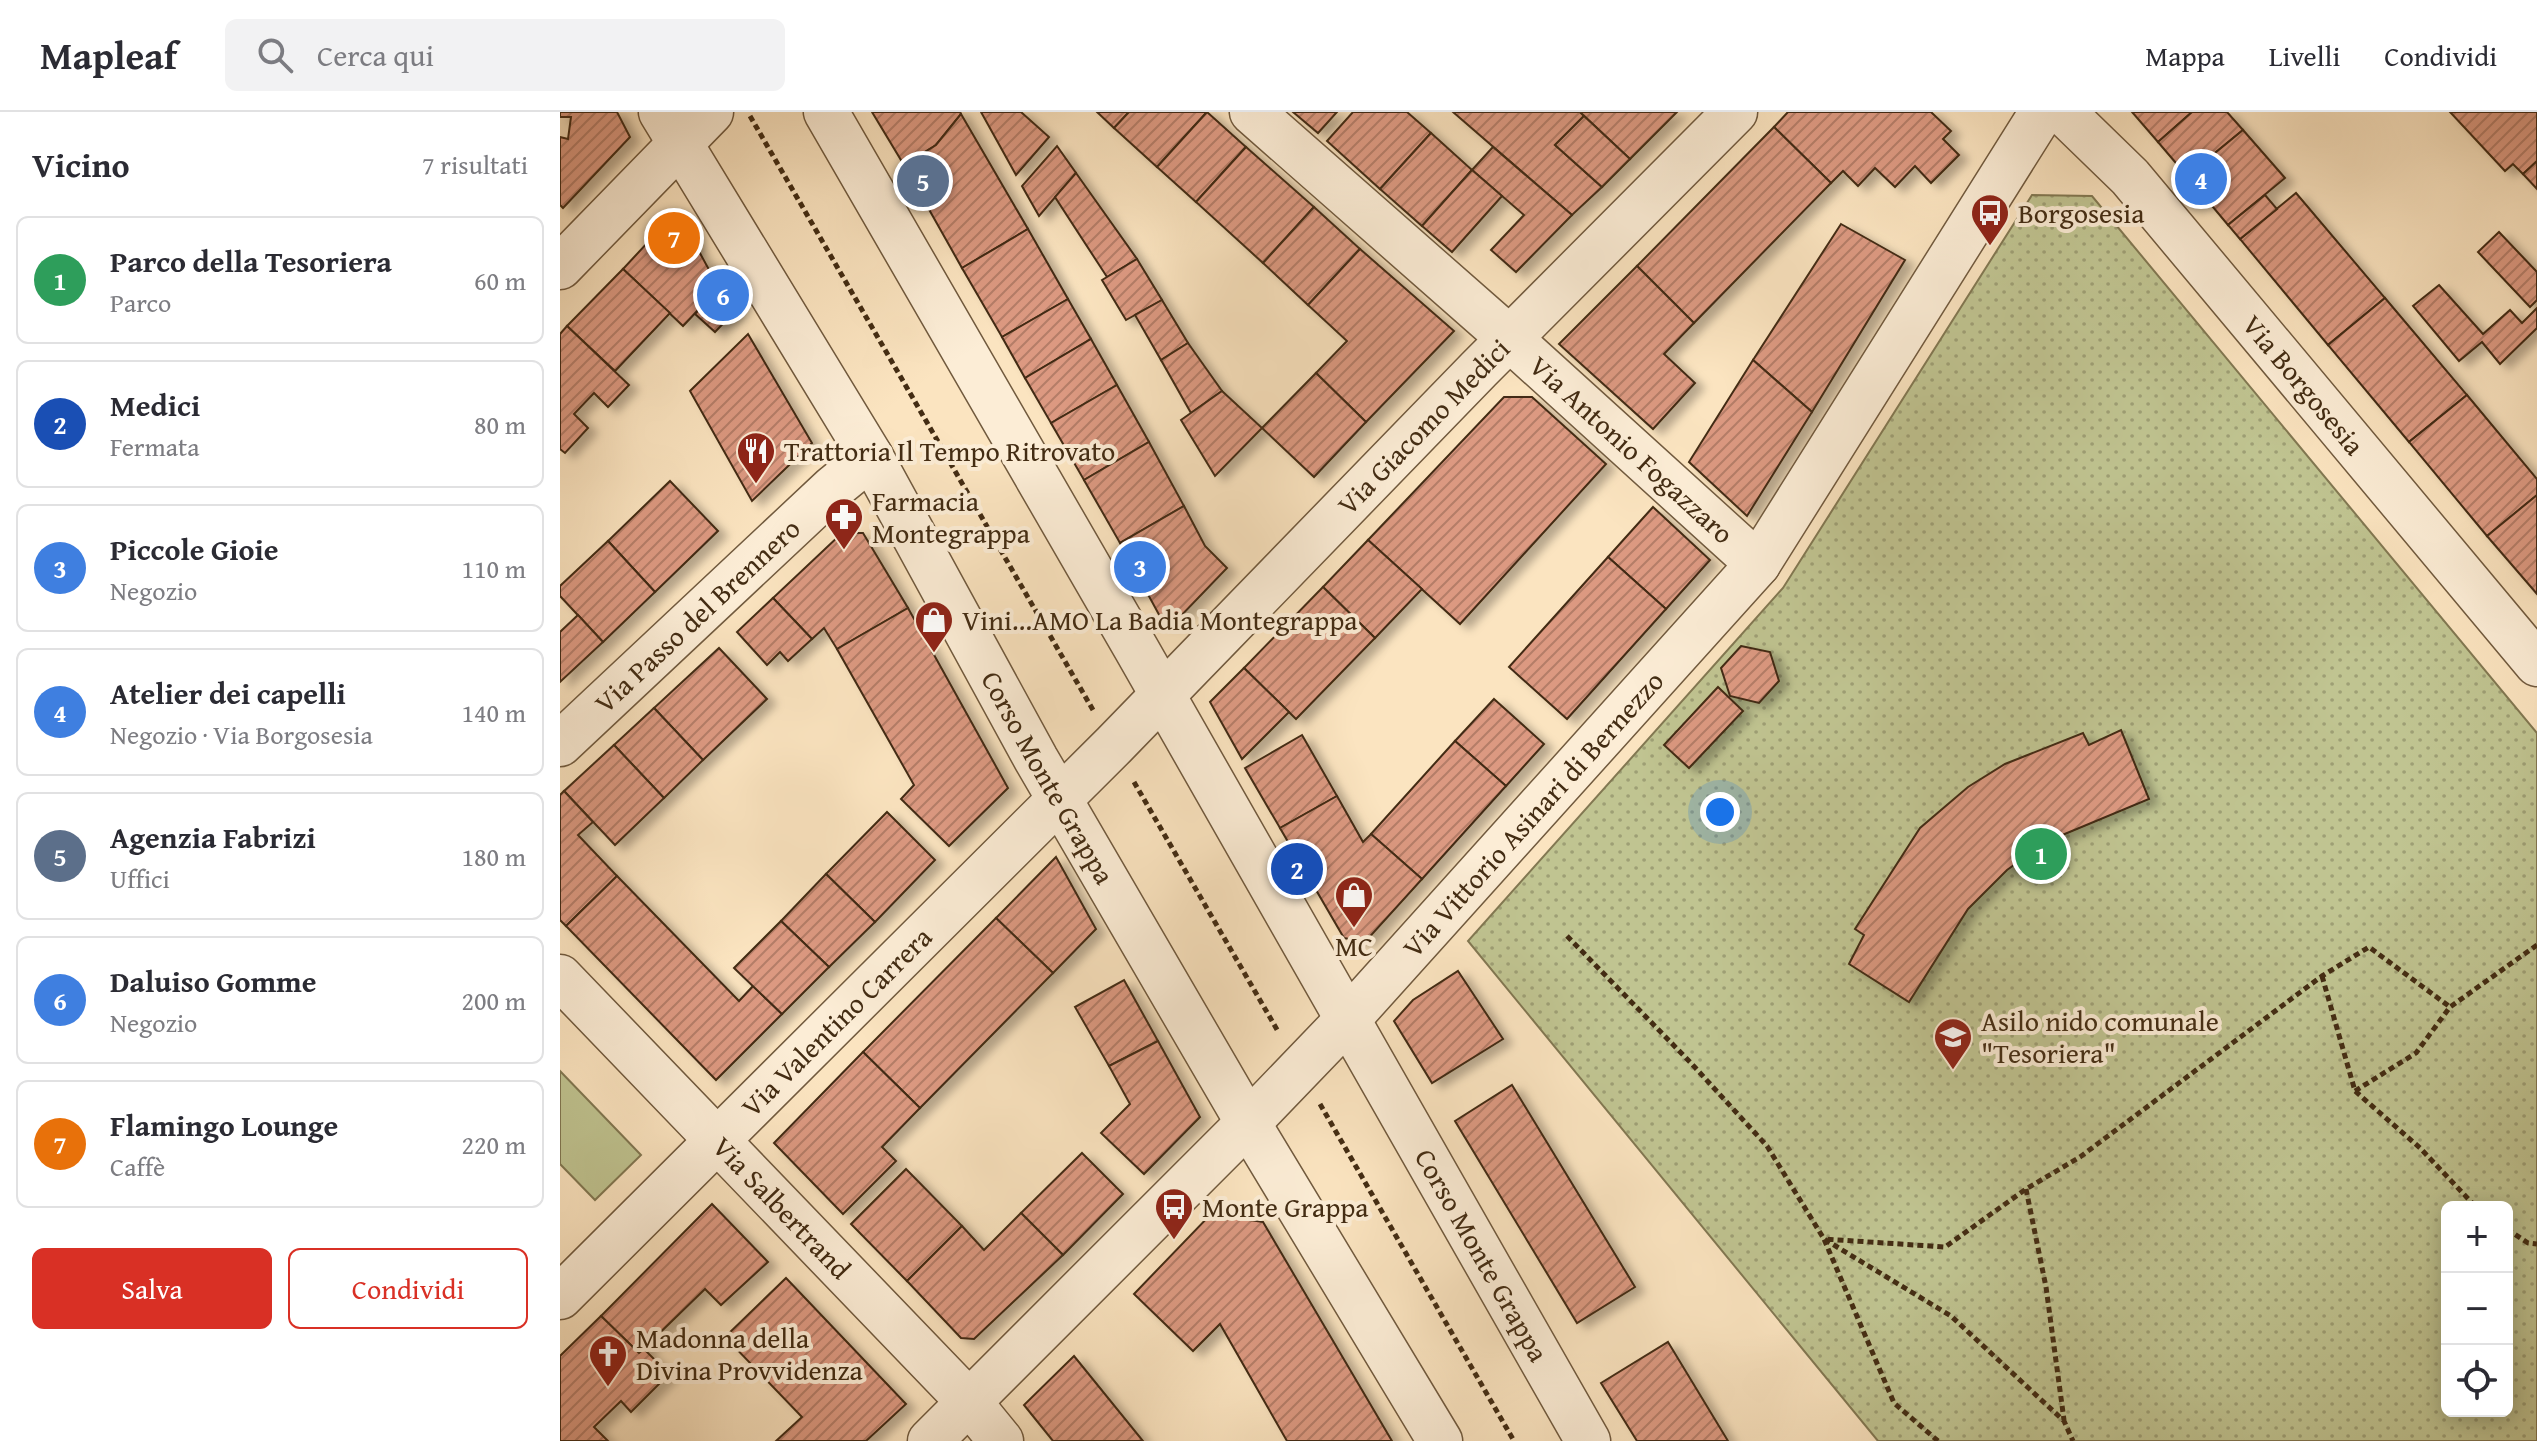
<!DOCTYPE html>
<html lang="it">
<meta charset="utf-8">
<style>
body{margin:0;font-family:"Gentium Book Plus",serif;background:#f2f2f3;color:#2b2b33}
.controls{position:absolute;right:24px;bottom:24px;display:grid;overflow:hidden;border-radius:12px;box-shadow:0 4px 20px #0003}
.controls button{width:72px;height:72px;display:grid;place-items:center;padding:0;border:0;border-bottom:2px solid #e1e1e2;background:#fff;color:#2b2b33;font:40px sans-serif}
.you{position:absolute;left:1160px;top:700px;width:28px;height:28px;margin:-20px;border:6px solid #fff;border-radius:50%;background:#1a73e8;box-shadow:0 0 0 12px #1a73e833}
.badge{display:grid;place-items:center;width:52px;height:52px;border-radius:50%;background:#d93025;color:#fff;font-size:26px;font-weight:700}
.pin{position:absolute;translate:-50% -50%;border:4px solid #fff;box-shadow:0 2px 8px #0006}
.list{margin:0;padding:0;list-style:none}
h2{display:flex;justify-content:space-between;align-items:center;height:104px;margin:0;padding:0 32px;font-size:34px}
h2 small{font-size:26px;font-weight:400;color:#7c7c81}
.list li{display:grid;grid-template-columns:52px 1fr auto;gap:24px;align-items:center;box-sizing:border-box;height:128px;margin:0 16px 16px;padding:0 16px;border:2px solid #e1e1e2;border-radius:12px}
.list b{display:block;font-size:30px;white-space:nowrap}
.list p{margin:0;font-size:26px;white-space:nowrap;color:#7c7c81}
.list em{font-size:26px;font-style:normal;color:#7c7c81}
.actions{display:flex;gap:16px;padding:24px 32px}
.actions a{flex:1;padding:18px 0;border:2px solid #d93025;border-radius:12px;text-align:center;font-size:28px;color:#d93025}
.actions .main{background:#d93025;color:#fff}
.icon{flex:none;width:44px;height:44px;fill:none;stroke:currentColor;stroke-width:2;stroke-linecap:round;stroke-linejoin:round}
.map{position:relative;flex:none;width:1977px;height:1329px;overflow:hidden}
header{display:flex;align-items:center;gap:48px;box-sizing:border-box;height:112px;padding:0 40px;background:#fff;border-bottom:2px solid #e1e1e2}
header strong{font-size:38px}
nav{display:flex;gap:44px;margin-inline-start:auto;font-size:28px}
.search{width:560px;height:72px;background:#f2f2f3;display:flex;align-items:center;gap:20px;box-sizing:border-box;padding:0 28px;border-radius:12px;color:#7c7c81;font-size:30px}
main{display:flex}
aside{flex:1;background:#fff}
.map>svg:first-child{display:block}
.grass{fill:#c0c491;stroke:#827852;stroke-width:2}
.park{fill:url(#park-dots);stroke:#827852;stroke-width:2;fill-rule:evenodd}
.building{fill:url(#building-hatch);stroke:#432c13;stroke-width:2;filter:url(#shadow)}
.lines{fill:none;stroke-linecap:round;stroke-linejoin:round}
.minor-casing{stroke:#715a3e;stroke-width:47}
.path{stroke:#432c13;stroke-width:5;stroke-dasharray:6 4;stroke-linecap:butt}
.minor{stroke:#fcedd6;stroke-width:44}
.labels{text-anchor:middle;stroke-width:8;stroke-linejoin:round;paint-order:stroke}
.poi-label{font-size:28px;fill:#432c13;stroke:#fcedd6;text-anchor:start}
.street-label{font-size:28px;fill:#432c13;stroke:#fcedd6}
</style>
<header>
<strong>Mapleaf</strong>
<div class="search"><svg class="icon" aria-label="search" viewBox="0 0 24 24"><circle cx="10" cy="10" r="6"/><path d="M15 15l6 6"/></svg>Cerca qui</div>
<nav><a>Mappa</a><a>Livelli</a><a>Condividi</a></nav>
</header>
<main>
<aside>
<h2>Vicino<small>7 risultati</small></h2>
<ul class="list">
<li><span class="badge" style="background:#2e9e5b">1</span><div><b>Parco della Tesoriera</b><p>Parco</p></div><em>60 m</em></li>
<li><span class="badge" style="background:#1a4fb4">2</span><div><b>Medici</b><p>Fermata</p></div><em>80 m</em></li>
<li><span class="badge" style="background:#3f7fe0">3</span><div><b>Piccole Gioie</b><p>Negozio</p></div><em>110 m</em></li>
<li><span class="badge" style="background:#3f7fe0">4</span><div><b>Atelier dei capelli</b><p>Negozio · Via Borgosesia</p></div><em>140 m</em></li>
<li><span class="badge" style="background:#5c6f8a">5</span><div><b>Agenzia Fabrizi</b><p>Uffici</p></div><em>180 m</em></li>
<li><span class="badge" style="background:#3f7fe0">6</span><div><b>Daluiso Gomme</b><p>Negozio</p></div><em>200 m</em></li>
<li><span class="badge" style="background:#e8710a">7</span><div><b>Flamingo Lounge</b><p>Caffè</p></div><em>220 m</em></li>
</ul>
<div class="actions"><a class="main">Salva</a><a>Condividi</a></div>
</aside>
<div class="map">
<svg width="1977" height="1329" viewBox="0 0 1977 1329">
<defs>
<pattern id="park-dots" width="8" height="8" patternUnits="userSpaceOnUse" patternTransform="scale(2)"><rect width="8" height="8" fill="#c0c491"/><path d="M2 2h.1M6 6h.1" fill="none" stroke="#9e9f75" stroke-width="1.8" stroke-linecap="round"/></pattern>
<pattern id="building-hatch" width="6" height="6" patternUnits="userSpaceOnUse" patternTransform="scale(2)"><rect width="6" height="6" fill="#dc9981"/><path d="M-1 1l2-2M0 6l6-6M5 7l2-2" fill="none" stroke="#b47d68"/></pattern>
<filter id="shadow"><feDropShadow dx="9" dy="5" stdDeviation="4" flood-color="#0004"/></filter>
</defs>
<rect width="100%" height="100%" fill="#fbe4c0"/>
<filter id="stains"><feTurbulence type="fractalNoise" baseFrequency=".0025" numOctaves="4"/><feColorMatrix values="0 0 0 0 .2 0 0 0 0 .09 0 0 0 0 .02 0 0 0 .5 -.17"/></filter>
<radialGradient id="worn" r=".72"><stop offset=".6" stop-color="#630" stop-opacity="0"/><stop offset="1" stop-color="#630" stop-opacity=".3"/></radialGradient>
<!-- grass -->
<path class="grass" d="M 0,959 L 81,1043 L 35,1088 L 0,1052 Z"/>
<!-- park -->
<path class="park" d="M 1472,83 L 1532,84 L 1977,621 L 1977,1329 L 1318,1329 L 908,829 L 1223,476 ZM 1887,1095 L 1947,1095 L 1947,1299 L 1887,1299 Z"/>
<!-- building -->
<g class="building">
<path d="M 0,0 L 57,0 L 70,25 L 3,96 L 0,93 L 0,25 L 8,27 L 11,5 L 0,5 Z"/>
<path d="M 312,0 L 400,0 L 401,2 L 376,33 L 344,53 Z"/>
<path d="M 421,0 L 461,0 L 489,25 L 456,63 Z"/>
<path d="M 537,0 L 569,0 L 554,16 Z"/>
<path d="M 569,0 L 647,0 L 597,55 L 554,16 Z"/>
<path d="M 647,0 L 686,35 L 636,90 L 597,55 Z"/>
<path d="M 733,0 L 777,0 L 758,21 Z"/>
<path d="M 793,0 L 847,0 L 871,21 L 820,77 L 767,29 Z"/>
<path d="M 893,0 L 1020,0 L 1024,4 L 995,33 L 1042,75 L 1012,103 Z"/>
<path d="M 1020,0 L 1117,0 L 1070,47 Z"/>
<path d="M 1228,0 L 1371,0 L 1391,19 L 1383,27 L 1399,43 L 1371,71 L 1355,54 L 1335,75 L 1315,56 L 1298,74 L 1283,59 L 1271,71 L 1214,15 Z"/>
<path d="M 1572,0 L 1632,0 L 1598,30 Z"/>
<path d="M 1632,0 L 1667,0 L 1683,18 L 1627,64 L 1598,30 Z"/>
<path d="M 1890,0 L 1977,0 L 1977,49 L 1963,62 L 1953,52 L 1945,59 Z"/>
<path d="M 401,2 L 468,117 L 402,156 L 344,53 L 376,33 Z"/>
<path d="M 1024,4 L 1070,47 L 1042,75 L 995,33 Z"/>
<path d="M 1214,15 L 1271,71 L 1134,211 L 1077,154 Z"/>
<path d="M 1683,18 L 1725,66 L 1668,113 L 1627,64 Z"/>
<path d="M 871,21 L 912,58 L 862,114 L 820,77 Z"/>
<path d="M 497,34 L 516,61 L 479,104 L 462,74 Z"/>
<path d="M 686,35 L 754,95 L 703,151 L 636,90 Z"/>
<path d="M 933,35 L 1012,103 L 956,160 L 931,138 L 964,103 L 912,58 Z"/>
<path d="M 1977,49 L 1977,77 L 1963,62 Z"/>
<path d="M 912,58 L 942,84 L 892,140 L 862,114 Z"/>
<path d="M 516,61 L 577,147 L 547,165 L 495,85 Z"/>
<path d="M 1736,81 L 1825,186 L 1768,233 L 1680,127 Z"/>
<path d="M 1705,83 L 1717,97 L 1680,127 L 1668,113 Z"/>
<path d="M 754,95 L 800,137 L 748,193 L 703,151 Z"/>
<path d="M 117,99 L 159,176 L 123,214 L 63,157 Z"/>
<path d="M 1281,112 L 1345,148 L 1252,300 L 1193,248 Z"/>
<path d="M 468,117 L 508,187 L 442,225 L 402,156 Z"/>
<path d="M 1939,120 L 1977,160 L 1977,188 L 1970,195 L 1918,140 Z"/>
<path d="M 800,137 L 894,219 L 806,310 L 756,261 L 787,229 L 748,193 Z"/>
<path d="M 577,147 L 602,188 L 566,208 L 542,168 Z"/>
<path d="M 1077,154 L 1134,211 L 1104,242 L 1135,271 L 1093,317 L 999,232 Z"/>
<path d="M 63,157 L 110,201 L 55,259 L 7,214 Z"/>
<path d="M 1879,173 L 1923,222 L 1950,198 L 1962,211 L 1977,196 L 1977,216 L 1940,252 L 1922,230 L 1899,249 L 1853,194 Z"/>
<path d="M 159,176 L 174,200 L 155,220 L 135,202 Z"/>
<path d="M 1825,186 L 1907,283 L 1849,330 L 1768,233 Z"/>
<path d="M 508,187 L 531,227 L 465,266 L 442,225 Z"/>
<path d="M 602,188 L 628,231 L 601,248 L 575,203 Z"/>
<path d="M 7,214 L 69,273 L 48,295 L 34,281 L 14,302 L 28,316 L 5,341 L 0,337 L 0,222 Z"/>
<path d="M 188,222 L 252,331 L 192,389 L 130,279 Z"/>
<path d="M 531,227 L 557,273 L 491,311 L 465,266 Z"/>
<path d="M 628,231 L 662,279 L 631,301 L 601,248 Z"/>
<path d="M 1193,248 L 1252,300 L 1187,404 L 1129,350 Z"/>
<path d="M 756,261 L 806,310 L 754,365 L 702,316 Z"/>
<path d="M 557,273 L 589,330 L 524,368 L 491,311 Z"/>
<path d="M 662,279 L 702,316 L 655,364 L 621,308 Z"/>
<path d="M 1907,283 L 1977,367 L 1977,383 L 1927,424 L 1849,330 Z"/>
<path d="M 944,285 L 972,285 L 1046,352 L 900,512 L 808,428 Z"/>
<path d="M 589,330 L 624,394 L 560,431 L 524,368 Z"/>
<path d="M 110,369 L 158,419 L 95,480 L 48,429 Z"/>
<path d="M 1977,383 L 1977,482 L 1927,424 Z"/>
<path d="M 624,394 L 645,434 L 667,456 L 615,510 L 603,510 L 560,431 Z"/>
<path d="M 1093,395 L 1150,448 L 1106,497 L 1048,445 Z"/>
<path d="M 282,421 L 303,421 L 348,496 L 277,537 L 264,516 L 252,527 L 213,486 Z"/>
<path d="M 808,428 L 862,477 L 815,526 L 763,475 Z"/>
<path d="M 48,429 L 95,480 L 43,530 L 0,484 L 0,474 Z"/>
<path d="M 1048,445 L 1106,497 L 1007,607 L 949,555 Z"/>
<path d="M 763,475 L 815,526 L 736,607 L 684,556 Z"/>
<path d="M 213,486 L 252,527 L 228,549 L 220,540 L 207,553 L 177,520 Z"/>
<path d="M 348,496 L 448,676 L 389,734 L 341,687 L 354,673 L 277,537 Z"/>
<path d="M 18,503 L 43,530 L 0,570 L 0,520 Z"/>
<path d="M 1181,534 L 1210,540 L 1219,569 L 1199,591 L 1170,584 L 1161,556 Z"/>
<path d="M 159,536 L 207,587 L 143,648 L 94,596 Z"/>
<path d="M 684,556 L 729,600 L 682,647 L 650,590 Z"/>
<path d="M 1158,575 L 1183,599 L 1129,656 L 1104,633 Z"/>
<path d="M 934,587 L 984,632 L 946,674 L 895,629 Z"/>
<path d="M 94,596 L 143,648 L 104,686 L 54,633 Z"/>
<path d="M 1561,618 L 1589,687 L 1488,729 L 1447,758 L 1408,797 L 1349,890 L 1289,852 L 1304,823 L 1295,817 L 1360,716 L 1408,675 L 1445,652 L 1523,621 L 1529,633 Z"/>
<path d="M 742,623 L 777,684 L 720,716 L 685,656 Z"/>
<path d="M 895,629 L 946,674 L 862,767 L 811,722 Z"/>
<path d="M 54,633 L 104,686 L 55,733 L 4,679 Z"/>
<path d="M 4,679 L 33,710 L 18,723 L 57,764 L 6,814 L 0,808 L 0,683 Z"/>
<path d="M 777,684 L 803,730 L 811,722 L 862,767 L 805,830 L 784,826 L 720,716 Z"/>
<path d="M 327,700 L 375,748 L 315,810 L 266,762 Z"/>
<path d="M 496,745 L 536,817 L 493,861 L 436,806 Z"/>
<path d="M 266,762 L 315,810 L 269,855 L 221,809 Z"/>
<path d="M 57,764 L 179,889 L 193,874 L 222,902 L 156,968 L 6,814 Z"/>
<path d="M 436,806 L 493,861 L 360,996 L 303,940 Z"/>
<path d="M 221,809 L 269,855 L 222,902 L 174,856 Z"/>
<path d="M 898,859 L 943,927 L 872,971 L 834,909 L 853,888 Z"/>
<path d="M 564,868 L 598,929 L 549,954 L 515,895 Z"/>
<path d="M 598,929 L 640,1005 L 584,1062 L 541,1021 L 570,992 L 549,954 Z"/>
<path d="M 303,940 L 360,996 L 322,1035 L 336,1049 L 283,1102 L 214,1031 Z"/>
<path d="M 952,973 L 1075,1175 L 1017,1211 L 895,1009 Z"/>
<path d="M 522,1041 L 563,1082 L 503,1143 L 461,1101 Z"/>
<path d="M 346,1057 L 402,1114 L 347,1169 L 291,1112 Z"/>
<path d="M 152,1092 L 208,1150 L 161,1193 L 145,1177 L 79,1241 L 41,1204 Z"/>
<path d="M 461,1101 L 503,1143 L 414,1227 L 401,1226 L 347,1169 L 402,1114 L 424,1138 Z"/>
<path d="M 651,1102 L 703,1110 L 832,1329 L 727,1329 L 660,1212 L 633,1239 L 574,1182 Z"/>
<path d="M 226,1166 L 346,1292 L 306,1329 L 216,1329 L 242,1305 L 165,1225 Z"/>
<path d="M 41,1204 L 79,1241 L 84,1237 L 109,1262 L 71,1300 L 61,1289 L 34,1315 L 48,1329 L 0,1329 L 0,1244 Z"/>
<path d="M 1108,1230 L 1168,1329 L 1077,1329 L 1041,1271 Z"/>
<path d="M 514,1244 L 583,1329 L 493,1329 L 464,1293 Z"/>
</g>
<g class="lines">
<defs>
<g id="minor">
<path id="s1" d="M 101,0 L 311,345 L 476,647 L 688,1011 L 880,1329"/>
<path id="s2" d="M 266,0 L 577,538 L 1028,1329"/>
<path id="s3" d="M 692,0 L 949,226 L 1198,452"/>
<path id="s4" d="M 1503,0 L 1570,65 L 1977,552"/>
<path d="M 0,155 L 151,0"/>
<path id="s5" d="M 0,632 L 273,376 L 311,345"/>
<path id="s6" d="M 0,865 L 410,1291 L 441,1329"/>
<path id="s7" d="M 0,1185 L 554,633 L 919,257 L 1175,0"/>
<path id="s8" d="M 370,1329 L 688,1011 L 788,907 L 1198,452 L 1482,0"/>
</g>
</defs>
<!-- minor casing -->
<use href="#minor" class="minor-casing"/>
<!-- path -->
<g class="path">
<path d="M 190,4 L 533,598"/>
<path d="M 574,670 L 719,921"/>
<path d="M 1007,824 L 1130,950 L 1207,1034 L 1264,1127 L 1391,1204 L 1504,1309 L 1513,1329"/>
<path d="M 1762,864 L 1795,979 L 1860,1036 L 1916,1095"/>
<path d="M 1795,979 L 1856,941 L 1890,895 L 1977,833"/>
<path d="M 760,992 L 954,1329"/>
<path d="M 1466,1077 L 1486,1175 L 1504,1308"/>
<path d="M 1947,1117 L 1968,1131 L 1977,1132"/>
<path d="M 1378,1329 L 1334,1291 L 1264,1127 L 1385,1135 L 1466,1077 L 1520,1045 L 1762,864 L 1809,835 L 1890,895"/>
</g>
<!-- minor -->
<use href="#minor" class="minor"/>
</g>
<!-- icons -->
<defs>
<symbol id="bus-pin" viewBox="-11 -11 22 30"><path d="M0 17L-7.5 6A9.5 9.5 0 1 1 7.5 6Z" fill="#8f2418" stroke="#fcedd6"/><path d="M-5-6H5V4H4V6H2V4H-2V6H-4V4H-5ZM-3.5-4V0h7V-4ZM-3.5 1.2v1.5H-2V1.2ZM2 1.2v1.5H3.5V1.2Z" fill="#fff"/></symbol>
<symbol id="restaurant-pin" viewBox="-11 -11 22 30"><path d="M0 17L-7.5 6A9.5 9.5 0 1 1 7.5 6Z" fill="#8f2418" stroke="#fcedd6"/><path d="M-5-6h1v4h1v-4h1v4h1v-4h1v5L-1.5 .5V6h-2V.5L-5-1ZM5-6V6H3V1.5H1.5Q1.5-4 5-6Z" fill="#fff"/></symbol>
<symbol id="pharmacy-pin" viewBox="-11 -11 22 30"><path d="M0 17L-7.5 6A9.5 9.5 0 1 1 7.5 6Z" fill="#8f2418" stroke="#fcedd6"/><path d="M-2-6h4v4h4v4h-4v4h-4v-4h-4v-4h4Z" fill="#fff"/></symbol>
<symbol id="shop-pin" viewBox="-11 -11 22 30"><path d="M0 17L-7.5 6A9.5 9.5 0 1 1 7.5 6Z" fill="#8f2418" stroke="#fcedd6"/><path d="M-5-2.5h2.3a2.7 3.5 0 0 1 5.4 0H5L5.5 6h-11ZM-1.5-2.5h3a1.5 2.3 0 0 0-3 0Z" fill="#fff"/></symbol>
<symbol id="school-pin" viewBox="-11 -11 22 30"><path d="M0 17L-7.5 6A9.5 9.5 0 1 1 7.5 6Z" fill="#8f2418" stroke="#fcedd6"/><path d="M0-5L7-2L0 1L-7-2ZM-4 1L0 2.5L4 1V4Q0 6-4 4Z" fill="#fff"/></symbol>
<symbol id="church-pin" viewBox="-11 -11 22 30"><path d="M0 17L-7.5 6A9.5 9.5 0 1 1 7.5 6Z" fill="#8f2418" stroke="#fcedd6"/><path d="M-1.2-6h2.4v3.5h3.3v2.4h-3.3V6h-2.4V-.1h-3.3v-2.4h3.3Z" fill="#fff"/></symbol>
</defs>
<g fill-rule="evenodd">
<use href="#bus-pin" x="1408" y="79" width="44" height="60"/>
<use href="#restaurant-pin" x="174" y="317" width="44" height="60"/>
<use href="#pharmacy-pin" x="262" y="383" width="44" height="60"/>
<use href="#shop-pin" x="352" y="486" width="44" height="60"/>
<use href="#shop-pin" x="772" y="761" width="44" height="60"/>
<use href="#school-pin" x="1371" y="903" width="44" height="60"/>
<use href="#bus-pin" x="592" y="1073" width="44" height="60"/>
<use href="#church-pin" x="26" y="1220" width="44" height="60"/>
</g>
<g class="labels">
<!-- poi labels -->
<g class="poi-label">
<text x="1458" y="111">Borgosesia</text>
<text x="224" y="349">Trattoria Il Tempo Ritrovato</text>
<text x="312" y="399">Farmacia<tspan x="312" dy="32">Montegrappa</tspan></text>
<text x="402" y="518">Vini...AMO La Badia Montegrappa</text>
<text x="794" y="844" text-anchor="middle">MC</text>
<text x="1421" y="919">Asilo nido comunale<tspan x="1421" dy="32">"Tesoriera"</tspan></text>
<text x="642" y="1105">Monte Grappa</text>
<text x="76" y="1236">Madonna della<tspan x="76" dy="32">Divina Provvidenza</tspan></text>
</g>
<!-- street labels -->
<g class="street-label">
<text dy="10" stroke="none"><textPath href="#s4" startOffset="364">Via Borgosesia</textPath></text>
<text dy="10" stroke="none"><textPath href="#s7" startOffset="1226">Via Giacomo Medici</textPath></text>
<text dy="10" stroke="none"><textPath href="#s3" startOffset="508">Via Antonio Fogazzaro</textPath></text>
<text dy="10" stroke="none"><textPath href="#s5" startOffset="188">Via Passo del Brennero</textPath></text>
<text dy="10" stroke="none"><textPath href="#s1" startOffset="770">Corso Monte Grappa</textPath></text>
<text dy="10" stroke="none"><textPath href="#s8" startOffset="870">Via Vittorio Asinari di Bernezzo</textPath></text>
<text dy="10" stroke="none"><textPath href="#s7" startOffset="390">Via Valentino Carrera</textPath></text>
<text dy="10" stroke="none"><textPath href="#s6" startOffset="320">Via Salbertrand</textPath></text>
<text dy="10" stroke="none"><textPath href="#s2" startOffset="1318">Corso Monte Grappa</textPath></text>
</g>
</g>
<rect width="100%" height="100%" filter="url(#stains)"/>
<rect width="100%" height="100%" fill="url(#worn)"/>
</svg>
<div class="controls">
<button>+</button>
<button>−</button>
<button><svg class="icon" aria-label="locate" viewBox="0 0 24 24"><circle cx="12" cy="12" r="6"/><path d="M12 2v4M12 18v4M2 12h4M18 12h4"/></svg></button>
</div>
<div class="you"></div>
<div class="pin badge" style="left:1481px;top:742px;background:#2e9e5b">1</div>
<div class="pin badge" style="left:737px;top:757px;background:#1a4fb4">2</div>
<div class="pin badge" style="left:580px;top:455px;background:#3f7fe0">3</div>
<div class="pin badge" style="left:1641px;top:67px;background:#3f7fe0">4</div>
<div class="pin badge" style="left:363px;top:69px;background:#5c6f8a">5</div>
<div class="pin badge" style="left:163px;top:183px;background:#3f7fe0">6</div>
<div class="pin badge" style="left:114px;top:126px;background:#e8710a">7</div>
</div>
</main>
